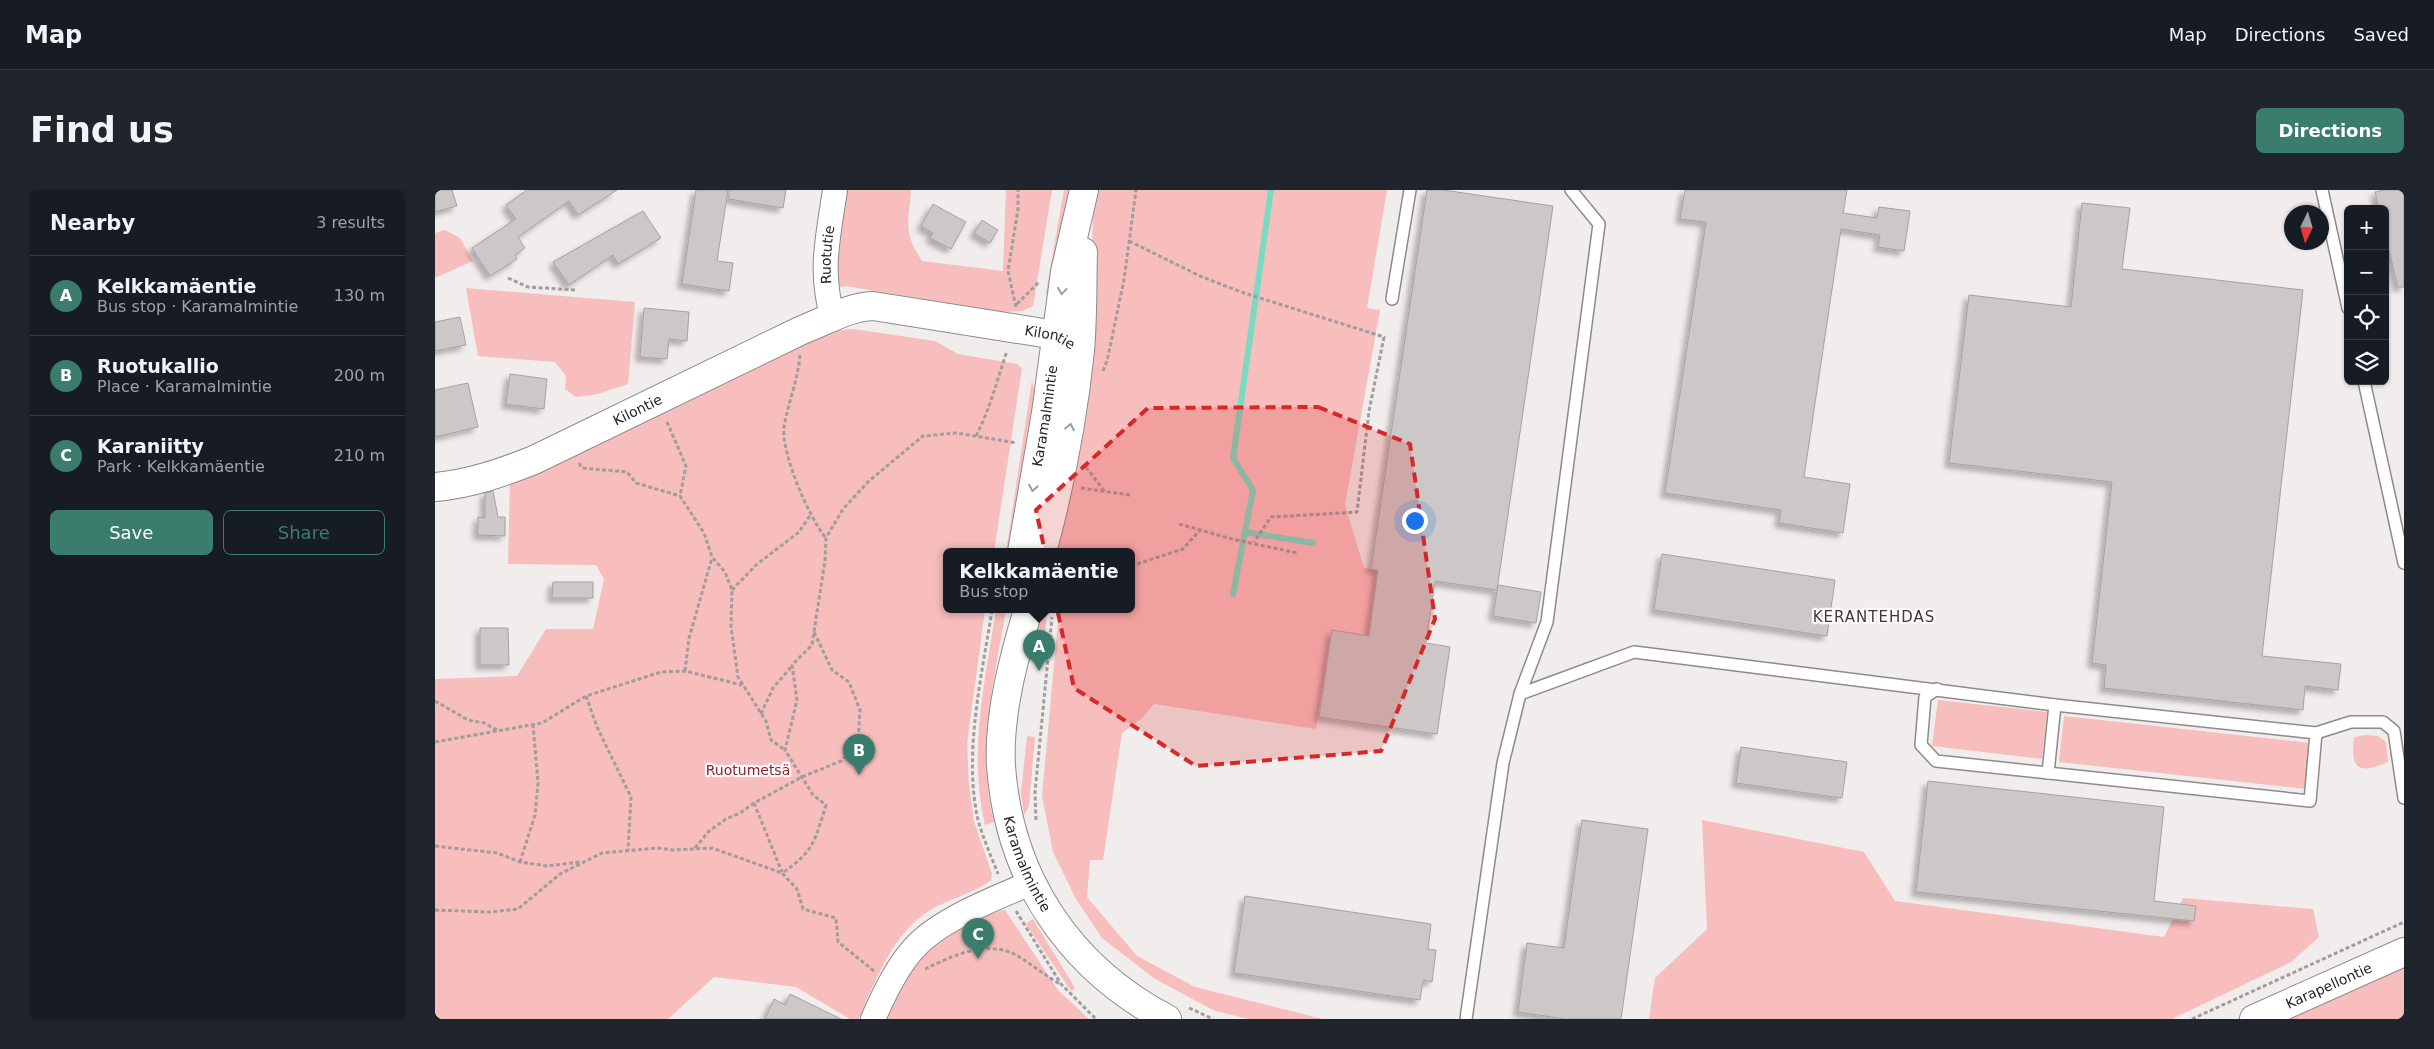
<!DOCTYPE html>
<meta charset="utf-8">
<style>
body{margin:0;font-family:"DejaVu Sans",sans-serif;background:#20242c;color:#f1f3f6}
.controls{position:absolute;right:15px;top:15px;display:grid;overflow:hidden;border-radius:8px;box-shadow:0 1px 4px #0004}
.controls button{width:45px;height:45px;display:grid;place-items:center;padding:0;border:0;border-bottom:1px solid #363941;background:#171b24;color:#f1f3f6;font:25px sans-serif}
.compass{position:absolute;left:1849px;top:15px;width:45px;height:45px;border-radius:50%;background:#171b24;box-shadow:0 1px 4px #0004;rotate:185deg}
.you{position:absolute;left:979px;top:330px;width:18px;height:18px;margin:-12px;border:4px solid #fff;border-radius:50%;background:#1a73e8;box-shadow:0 0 0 8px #1a73e833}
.badge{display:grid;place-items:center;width:32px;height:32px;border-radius:50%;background:#3b7d6d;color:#fff;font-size:16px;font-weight:700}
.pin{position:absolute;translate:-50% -41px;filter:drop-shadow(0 1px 2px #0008)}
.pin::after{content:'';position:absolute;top:26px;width:18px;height:15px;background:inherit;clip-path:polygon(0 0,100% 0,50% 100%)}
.popup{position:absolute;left:508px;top:358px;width:192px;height:65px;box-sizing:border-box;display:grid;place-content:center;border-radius:8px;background:#171b24;filter:drop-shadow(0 1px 4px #0005);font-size:16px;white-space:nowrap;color:#9ea1a6}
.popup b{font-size:19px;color:#f1f3f6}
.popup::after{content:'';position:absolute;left:50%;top:100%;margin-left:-10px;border:10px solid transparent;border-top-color:#171b24}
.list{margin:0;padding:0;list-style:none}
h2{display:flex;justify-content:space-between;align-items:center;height:65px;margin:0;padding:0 20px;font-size:21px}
h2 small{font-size:16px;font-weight:400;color:#9ea1a6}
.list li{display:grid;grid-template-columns:32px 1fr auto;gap:15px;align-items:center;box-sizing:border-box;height:80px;padding:0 20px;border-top:1px solid #363941}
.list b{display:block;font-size:19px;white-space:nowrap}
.list p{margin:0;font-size:16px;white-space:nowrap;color:#9ea1a6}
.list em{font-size:16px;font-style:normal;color:#9ea1a6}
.actions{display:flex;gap:10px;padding:15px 20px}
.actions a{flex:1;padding:11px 0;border:1px solid #3b7d6d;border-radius:8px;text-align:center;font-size:18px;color:#3b7d6d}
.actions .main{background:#3b7d6d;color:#fff}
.icon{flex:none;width:28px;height:28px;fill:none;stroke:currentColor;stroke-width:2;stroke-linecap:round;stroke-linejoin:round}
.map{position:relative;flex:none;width:1969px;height:829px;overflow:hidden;border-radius:8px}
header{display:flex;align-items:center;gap:30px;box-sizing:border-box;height:70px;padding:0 25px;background:#171b24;border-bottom:1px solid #363941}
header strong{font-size:24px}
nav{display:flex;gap:28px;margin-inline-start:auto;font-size:18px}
.intro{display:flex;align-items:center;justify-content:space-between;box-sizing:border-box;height:120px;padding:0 30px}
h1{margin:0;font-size:35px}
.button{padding:12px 22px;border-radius:8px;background:#3b7d6d;color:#fff;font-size:18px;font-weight:700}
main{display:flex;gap:30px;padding:0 30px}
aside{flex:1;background:#171b24;border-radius:8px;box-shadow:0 1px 4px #0004}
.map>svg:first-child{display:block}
.green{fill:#f8bdbd}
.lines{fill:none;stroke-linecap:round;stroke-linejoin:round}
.stream{stroke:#78dbc2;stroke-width:6}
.building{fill:#ccc8c7;stroke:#a6a2a2;filter:url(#shadow)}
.service-casing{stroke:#8e8a8a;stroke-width:14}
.minor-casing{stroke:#8e8a8a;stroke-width:26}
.tertiary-casing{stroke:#8e8a8a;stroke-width:30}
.path{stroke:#a09d9c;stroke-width:3;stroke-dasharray:4 2.5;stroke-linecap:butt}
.service{stroke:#fff;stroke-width:11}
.minor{stroke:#fff;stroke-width:24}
.tertiary{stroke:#fff;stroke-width:28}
.oneway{stroke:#9e9d9d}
.marked{fill:#d62828;fill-opacity:0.2;stroke:#d62828;stroke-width:4;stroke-dasharray:10 6;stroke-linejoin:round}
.labels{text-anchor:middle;stroke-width:4.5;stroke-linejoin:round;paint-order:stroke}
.street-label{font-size:14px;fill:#272525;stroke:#fefafa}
.park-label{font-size:14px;fill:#852530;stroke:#fefafa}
.neighbourhood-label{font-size:15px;letter-spacing:1px;fill:#3d3a3a;stroke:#fefafa}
</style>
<header>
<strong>Map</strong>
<nav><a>Map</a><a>Directions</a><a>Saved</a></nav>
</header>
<div class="intro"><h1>Find us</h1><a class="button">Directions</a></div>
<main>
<aside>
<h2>Nearby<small>3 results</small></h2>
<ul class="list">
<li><span class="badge">A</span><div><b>Kelkkamäentie</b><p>Bus stop · Karamalmintie</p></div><em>130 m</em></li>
<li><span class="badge">B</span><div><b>Ruotukallio</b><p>Place · Karamalmintie</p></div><em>200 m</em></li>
<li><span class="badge">C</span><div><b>Karaniitty</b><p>Park · Kelkkamäentie</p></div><em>210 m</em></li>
</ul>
<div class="actions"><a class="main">Save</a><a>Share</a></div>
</aside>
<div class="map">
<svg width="1969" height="829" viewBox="0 0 1969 829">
<defs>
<filter id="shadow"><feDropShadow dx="-4.5" dy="4.5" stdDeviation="2.5" flood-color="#0004"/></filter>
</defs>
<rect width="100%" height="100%" fill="#f1edec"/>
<!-- green -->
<g class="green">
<path d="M 410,0 L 476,0 C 474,33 467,40 487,71 L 568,81 L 571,0 L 617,0 L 598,116 L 587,121 L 566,122 L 411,96 L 399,98 Z"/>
<path d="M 629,0 L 634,0 L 617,104 L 611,103 Z"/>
<path d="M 659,0 L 952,0 L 932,118 L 945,120 L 910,315 L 929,378 L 943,380 L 934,446 L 897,440 L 881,539 L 719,514 L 707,528 L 687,543 L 668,670 L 655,670 L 652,707 L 702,766 L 760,797 L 888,829 L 814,829 L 780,821 L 720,789 L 667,748 L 641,709 L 618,662 L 607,606 L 624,420 L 696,420 L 696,362 L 614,362 L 655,111 Z"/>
<path d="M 10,40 L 25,48 L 38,71 L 0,88 L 0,43 Z"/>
<path d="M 31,98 L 200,112 L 193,194 L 163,204 L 141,207 L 130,199 L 131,186 L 120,172 L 43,166 Z"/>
<path d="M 418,139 L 500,151 L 523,164 L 582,174 L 587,178 L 559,362 L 512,362 L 512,420 L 550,420 L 532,554 L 534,595 L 539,631 L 557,684 L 556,690 C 540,703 516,708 497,719 C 458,742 441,789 424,829 L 415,829 L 361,797 L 279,787 L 233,829 L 0,829 L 0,489 L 82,486 L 111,439 L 158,439 L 169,389 L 161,375 L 73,374 L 75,291 L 323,173 L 398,141 Z"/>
<path d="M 597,190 L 600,203 L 579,362 L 571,362 Z"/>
<path d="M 561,420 L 571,420 C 559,489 541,562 559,632 L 550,635 C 533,563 550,491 561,420 Z"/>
<path d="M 600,421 L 612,421 L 608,466 L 600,465 Z"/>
<path d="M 1503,510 L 1612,522 L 1607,569 L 1497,556 Z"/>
<path d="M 1629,526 L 1876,553 L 1871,599 L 1624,572 Z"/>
<path d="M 1930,545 L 1943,546 L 1951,552 L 1953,572 C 1923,585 1915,579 1919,547 Z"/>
<path d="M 592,546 L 600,547 L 594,616 L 589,625 L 586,603 Z"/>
<path d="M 1267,630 L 1429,662 L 1460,711 L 1729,747 L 1748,708 L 1878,719 L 1884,747 L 1856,772 L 1737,829 L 1214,829 L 1220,788 L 1272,739 Z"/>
<path d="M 570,720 L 623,800 L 654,829 L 447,829 C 469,774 511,734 570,720 Z"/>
<path d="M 598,729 L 640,798 L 636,801 L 591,734 Z"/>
<path d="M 1969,775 L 1969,829 L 1849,829 Z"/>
</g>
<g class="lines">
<!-- stream -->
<g class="stream">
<path d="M 810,342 L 878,353"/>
<path d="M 798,404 L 818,300 L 798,268 L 836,0"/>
</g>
</g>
<!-- building -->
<g class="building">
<path d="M 0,0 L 17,0 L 22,16 L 0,22 Z"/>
<path d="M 92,0 L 182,0 L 143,25 L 134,11 L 83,47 L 90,58 L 80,65 L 82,69 L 55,86 L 37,58 L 81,29 L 71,15 Z"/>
<path d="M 261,0 L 293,0 L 282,71 L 298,73 L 294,101 L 247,94 Z"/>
<path d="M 294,0 L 351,0 L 348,18 L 294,9 Z"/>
<path d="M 992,0 L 1008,0 L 1118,16 L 1062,400 L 1000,391 L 991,453 L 1015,457 L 1002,544 L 884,527 L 897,440 L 934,446 L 943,380 L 936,379 Z"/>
<path d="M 1250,0 L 1412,0 L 1408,23 L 1442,28 L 1444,17 L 1475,21 L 1469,61 L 1443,57 L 1445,45 L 1406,39 L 1369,287 L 1415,294 L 1408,343 L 1344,333 L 1346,320 L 1230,303 L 1271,32 L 1245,29 Z"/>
<path d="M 1948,0 L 1969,0 L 1969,97 L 1963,97 L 1950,45 L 1950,19 L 1944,19 L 1940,2 Z"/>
<path d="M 1647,13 L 1695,18 L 1687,79 L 1868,100 L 1827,466 L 1906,474 L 1903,500 L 1870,496 L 1868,520 L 1669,498 L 1671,475 L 1657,473 L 1677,292 L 1514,273 L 1534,105 L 1636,117 Z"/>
<path d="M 498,14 L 531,32 L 516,59 L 495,48 L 498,43 L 486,36 Z"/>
<path d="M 208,21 L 226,48 L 183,74 L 178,65 L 134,95 L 118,72 Z"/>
<path d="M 547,30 L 563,40 L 555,53 L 539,43 Z"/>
<path d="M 209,118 L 254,122 L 252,151 L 234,149 L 232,169 L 205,167 Z"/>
<path d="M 25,127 L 31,155 L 0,161 L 0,132 Z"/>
<path d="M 75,184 L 112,189 L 109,219 L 71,214 Z"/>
<path d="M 33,193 L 43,237 L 0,247 L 0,200 Z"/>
<path d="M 58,301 L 63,327 L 70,327 L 70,346 L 43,345 L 43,327 L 50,328 L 50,303 Z"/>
<path d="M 1227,364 L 1400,390 L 1392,446 L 1219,420 Z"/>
<path d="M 118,392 L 158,392 L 158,408 L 117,408 Z"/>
<path d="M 1063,395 L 1106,402 L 1101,433 L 1058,426 Z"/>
<path d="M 45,438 L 73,438 L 74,475 L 45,475 Z"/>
<path d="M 1306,557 L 1412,572 L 1407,608 L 1301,593 Z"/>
<path d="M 1493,591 L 1729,617 L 1719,711 L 1761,716 L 1759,731 L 1481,702 Z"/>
<path d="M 1147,630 L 1213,639 L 1186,829 L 1130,829 L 1083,822 L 1092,753 L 1129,758 Z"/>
<path d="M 810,706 L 996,734 L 993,759 L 1001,760 L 997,792 L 988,790 L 985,810 L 799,783 Z"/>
<path d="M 355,804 L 406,829 L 330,829 L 339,809 L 350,815 Z"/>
</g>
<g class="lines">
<defs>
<g id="service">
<path d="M 1887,0 L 1913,118"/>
<path d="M 957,109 L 975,0"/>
<path d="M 1929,191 L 1969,373"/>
<path d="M 1502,499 L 1490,507 L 1486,555 L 1501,571 L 1875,611 L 1881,543"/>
<path d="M 1085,504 L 1199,462 L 1620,515 L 1881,543 L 1916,532 L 1948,532 L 1959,541 L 1969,608"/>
<path d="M 1613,583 L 1620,515"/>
<path d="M 1031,829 L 1068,573 L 1085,504 L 1112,432 L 1164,34 L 1136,0"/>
</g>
<g id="minor">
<path id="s1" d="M 398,129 C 384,81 393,48 400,0"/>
<path d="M 438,829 C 449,804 464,772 484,753 C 510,728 562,707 596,693"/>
</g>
<g id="tertiary">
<path id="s2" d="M 0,297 C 35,294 66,283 99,270 L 367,140 C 391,131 413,117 438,116 L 621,145 L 645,159"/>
<path id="s3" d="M 587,362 L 611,223 L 630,82 L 649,0"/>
<path d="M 607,362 C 625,296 638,229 645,160 C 648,128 647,94 648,62"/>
<path id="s4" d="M 593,420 C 579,467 563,526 566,576 C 574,687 633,777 732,829"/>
<path id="s5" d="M 1819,829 L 1969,762"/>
</g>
</defs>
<!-- service casing -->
<use href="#service" class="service-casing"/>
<!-- minor casing -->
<use href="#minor" class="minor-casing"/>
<!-- tertiary casing -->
<use href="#tertiary" class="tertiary-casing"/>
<!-- path -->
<g class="path">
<path d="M 694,51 L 765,86 L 806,102 L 949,147 L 934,221 L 922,322 L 836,327 L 819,352"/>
<path d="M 73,88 L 93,97 L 140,100"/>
<path d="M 582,114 L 604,92"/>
<path d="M 581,117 L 573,81 L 583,19 L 583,0"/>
<path d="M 365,165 C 363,190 353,213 349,237 C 346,263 374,328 391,348"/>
<path d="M 668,181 L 672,171 L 689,90 L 701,0"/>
<path d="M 232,232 L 251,276 L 245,306"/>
<path d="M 541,246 C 555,219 562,190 572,161"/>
<path d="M 144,273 L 147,278 L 192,282 L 201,293 L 245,306 L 269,343 L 277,367 L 290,382 L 297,400 L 296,436 L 303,487 L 331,531 L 336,550 L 350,560"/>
<path d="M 651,277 L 670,302"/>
<path d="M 646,298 L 695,305"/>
<path d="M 744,334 L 797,349 L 862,363"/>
<path d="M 696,376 L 748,359 L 765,340"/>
<path d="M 297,400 L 321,375 L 364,342 L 376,324"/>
<path d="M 557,420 C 547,485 528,564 543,630 C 548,648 556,666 563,684"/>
<path d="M 250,481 L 254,448 L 277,368"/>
<path d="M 151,506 L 162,537 L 196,607 L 193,661"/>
<path d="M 0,511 L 33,530 L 49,533 L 64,541"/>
<path d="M 326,524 L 338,498 L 357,476"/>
<path d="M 0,552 L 107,533 L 151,506 L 226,482 L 250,481 L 307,495"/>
<path d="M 319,613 L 347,682"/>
<path d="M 601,630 L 600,602 L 617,427"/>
<path d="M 0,656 L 62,663 L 85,672 L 112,676 L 145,672"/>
<path d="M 260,658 L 274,641 L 291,629 L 305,623 L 319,613 L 367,587 L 406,571 L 423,553 L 425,520 L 414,492 L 397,480 L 379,442"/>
<path d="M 85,672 L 100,625 L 103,593 L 98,535"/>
<path d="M 0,720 L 55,722 L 83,719 L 125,684 L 167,663 L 222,658 L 238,660 L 277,658 L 347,683"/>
<path d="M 581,721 L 626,794 L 661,829"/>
<path d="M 490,779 C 517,766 550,750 579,764 C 594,772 609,785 625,794"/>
<path d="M 439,781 L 403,752 L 401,728 L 368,719 L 362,699 L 347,683 C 379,662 380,650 391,615 L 378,605 L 350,560 L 362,510 L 357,475 L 377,455 L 390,370 L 391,348 L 408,319 L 434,291 L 488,246 L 521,243 L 582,253"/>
<path d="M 754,818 L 778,829"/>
<path d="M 1757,829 L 1969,732"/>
</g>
<!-- service -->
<use href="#service" class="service"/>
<!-- minor -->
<use href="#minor" class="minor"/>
<!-- tertiary -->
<use href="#tertiary" class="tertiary"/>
</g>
<!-- one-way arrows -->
<defs><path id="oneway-chevron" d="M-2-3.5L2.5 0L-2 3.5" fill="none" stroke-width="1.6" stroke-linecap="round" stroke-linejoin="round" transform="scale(1.25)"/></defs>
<g class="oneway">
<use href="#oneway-chevron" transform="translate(627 101) rotate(98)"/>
<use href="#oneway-chevron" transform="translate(635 237) rotate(-79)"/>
<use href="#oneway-chevron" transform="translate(598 298) rotate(100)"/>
</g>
<!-- marked area -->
<path class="marked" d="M 883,217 L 975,254 L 1000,429 L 946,561 L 761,576 L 639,498 L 601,320 L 713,218 Z"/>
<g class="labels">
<!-- street labels -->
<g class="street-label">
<text dy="5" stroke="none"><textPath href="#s1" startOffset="65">Ruotutie</textPath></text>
<text dy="5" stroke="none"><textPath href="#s2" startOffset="656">Kilontie</textPath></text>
<text dy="5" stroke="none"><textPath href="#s2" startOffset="218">Kilontie</textPath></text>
<text dy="5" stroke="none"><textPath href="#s3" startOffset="138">Karamalmintie</textPath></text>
<text dy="5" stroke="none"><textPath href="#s4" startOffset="261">Karamalmintie</textPath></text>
<text dy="5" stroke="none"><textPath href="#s5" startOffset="82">Karapellontie</textPath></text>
</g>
<!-- park labels -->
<g class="park-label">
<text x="313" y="585">Ruotumetsä</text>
</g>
<!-- neighbourhood labels -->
<g class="neighbourhood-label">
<text x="1439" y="432">KERANTEHDAS</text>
</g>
</g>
</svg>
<div class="controls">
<button>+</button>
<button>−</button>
<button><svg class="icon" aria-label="locate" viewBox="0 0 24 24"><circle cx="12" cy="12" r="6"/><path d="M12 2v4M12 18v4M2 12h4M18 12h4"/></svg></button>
<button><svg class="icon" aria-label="layers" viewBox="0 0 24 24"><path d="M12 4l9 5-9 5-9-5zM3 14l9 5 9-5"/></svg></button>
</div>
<svg class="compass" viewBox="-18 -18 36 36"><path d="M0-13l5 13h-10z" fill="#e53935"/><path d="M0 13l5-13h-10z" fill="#9ea1a6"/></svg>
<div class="you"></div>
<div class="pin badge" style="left:604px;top:481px">A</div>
<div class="popup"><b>Kelkkamäentie</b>Bus stop</div>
<div class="pin badge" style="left:424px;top:585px">B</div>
<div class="pin badge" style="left:543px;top:769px">C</div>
</div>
</main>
